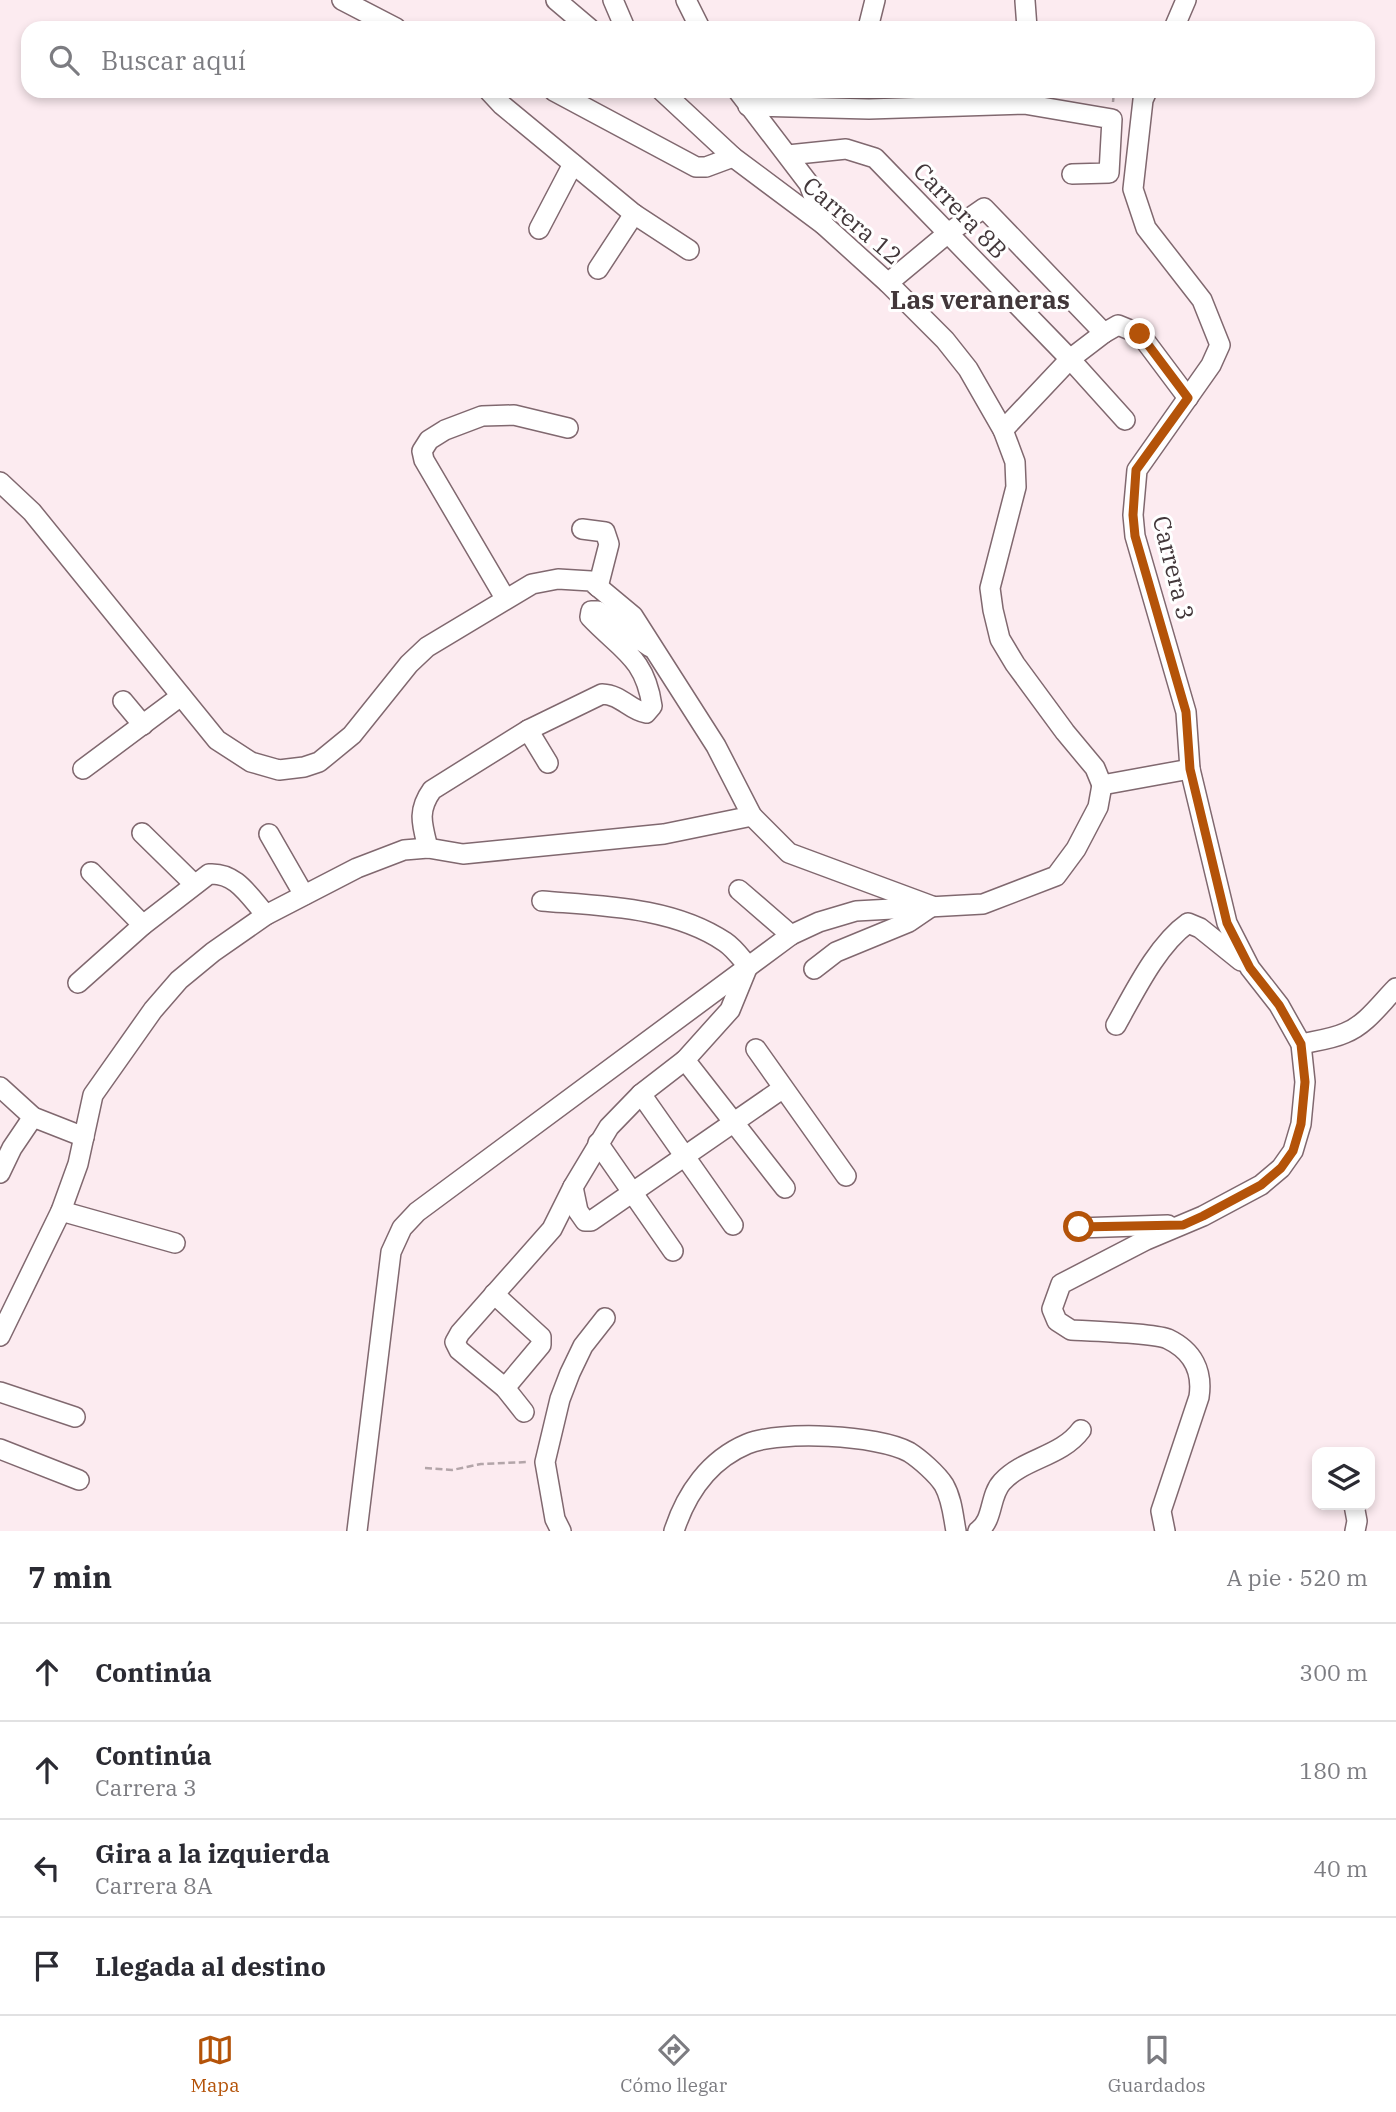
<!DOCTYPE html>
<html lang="es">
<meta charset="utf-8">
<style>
body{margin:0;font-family:"IBM Plex Serif",serif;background:#f2f2f3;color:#2b2b33}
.controls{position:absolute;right:21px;bottom:21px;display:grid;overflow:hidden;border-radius:14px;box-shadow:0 4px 10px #0003}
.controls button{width:63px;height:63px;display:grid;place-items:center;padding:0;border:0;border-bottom:2px solid #e1e1e2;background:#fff;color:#2b2b33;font:35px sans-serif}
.stop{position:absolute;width:21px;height:21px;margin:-16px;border:5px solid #b45309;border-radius:50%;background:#fff}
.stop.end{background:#b45309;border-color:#fff;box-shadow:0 2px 7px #0008}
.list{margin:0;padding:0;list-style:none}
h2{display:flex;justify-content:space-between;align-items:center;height:91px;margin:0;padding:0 28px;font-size:30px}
h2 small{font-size:23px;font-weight:400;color:#7c7c81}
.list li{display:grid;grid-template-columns:46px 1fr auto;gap:21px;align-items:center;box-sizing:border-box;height:98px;padding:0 28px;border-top:2px solid #e1e1e2}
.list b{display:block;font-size:26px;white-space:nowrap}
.list p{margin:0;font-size:23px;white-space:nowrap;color:#7c7c81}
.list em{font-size:23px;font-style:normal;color:#7c7c81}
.icon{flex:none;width:38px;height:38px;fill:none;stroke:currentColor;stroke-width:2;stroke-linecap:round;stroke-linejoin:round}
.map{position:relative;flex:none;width:1396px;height:1531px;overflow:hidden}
.search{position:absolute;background:#fff;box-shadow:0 4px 10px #0003;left:21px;right:21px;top:21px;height:77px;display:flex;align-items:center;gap:18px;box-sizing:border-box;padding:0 24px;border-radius:21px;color:#7c7c81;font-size:26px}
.sheet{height:483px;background:#fff}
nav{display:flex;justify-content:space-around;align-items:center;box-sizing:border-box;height:98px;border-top:2px solid #e1e1e2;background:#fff;font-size:19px;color:#7c7c81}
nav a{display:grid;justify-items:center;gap:4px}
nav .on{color:#b45309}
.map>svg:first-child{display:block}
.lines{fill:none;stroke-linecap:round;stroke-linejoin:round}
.minor-casing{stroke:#80686f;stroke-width:22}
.path{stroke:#b3a5a9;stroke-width:2.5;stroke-dasharray:7 3.5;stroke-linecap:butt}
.minor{stroke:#fff;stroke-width:19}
.route{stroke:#b45309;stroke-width:9}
.labels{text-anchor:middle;stroke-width:6;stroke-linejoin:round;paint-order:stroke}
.street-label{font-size:24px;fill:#42373a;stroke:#fff}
.neighbourhood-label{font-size:26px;font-weight:bold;fill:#42373a;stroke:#fff}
</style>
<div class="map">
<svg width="1396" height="1531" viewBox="0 0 1396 1531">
<rect width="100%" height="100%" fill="#fcebf0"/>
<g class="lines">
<defs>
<g id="minor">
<path d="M 342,0 L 396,28"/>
<path d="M 556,0 L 589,28"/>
<path d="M 613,0 L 625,28"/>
<path d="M 686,0 L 700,28"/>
<path d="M 1025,1 L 1027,28"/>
<path d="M 868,28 L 875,0"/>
<path d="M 1174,28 L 1186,0"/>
<path d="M 489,91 L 502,105 L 634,214 L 689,250"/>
<path d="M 554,91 L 696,167 L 706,167 L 733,157"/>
<path d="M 662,91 L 733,157 L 824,225 L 888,283 L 945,340 L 968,369 L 1003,430 L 1015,462 L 1016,487 L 990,588 L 993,610 L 1000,639 L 1015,664 L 1065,732 L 1095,768 L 1102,785"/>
<path d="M 738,91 L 809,184 L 824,225"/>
<path d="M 1147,91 L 1143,100 L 1133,189 L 1146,228 L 1202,300 L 1220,345 L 1211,365 L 1137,470 L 1133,515 L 1135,536 L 1186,712 L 1190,769 L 1227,923 L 1250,968 L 1279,1005 L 1301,1044 L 1305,1082 L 1301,1124 L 1293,1151 L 1281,1168 L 1261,1185 L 1203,1216 L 1146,1240 L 1061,1284 L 1052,1309 L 1057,1321 L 1071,1330 C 1090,1331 1155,1333 1168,1339 C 1193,1351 1203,1371 1199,1397 L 1161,1511 L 1165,1531"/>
<path d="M 748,106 L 869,109 L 1024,104 L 1112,119 L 1109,173 L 1072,174"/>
<path d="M 788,155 L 846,149 L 875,158 L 1070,359 L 1125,420"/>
<path d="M 539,229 L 573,164"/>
<path d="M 598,269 L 634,214"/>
<path d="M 888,283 L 948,233 L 984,208 L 1104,333 L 1118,325 L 1140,334 L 1188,398"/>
<path d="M 1003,430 L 1070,359 L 1104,333"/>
<path d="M 0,482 L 32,512 L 217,740 L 251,762 L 279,770 L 304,767 L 319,762 L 352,735 L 409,664 L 427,647 L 532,584 L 558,579 L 591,581 L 633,616 L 716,746 L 752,816 L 789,853 L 932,906"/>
<path d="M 582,529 L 605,532 L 609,544 L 598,587"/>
<path d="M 505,598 L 424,460 L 422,451 L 429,440 L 445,430 L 482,416 L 514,415 L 568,428"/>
<path d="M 123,701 L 143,725"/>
<path d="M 528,730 L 548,763"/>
<path d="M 83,769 L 181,696"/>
<path d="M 1102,785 L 1190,769"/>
<path d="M 142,833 L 194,884"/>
<path d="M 269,834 L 304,895"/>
<path d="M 428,848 C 422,824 417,811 432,790 L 528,730 L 602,694 C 622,695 629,710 646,713 L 652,706 C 645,657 621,650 590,617 L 591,611 L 598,611 L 650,647"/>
<path d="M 91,872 L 143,925"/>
<path d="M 739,890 L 791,935"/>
<path d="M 814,969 L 836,952 L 909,922 L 931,907"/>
<path d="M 78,983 L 143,925 L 209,874 C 236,872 249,896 266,915"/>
<path d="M 1116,1025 C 1134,993 1157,945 1188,923 L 1200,928 L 1241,961"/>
<path d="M 1301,1044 C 1315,1041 1332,1039 1345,1033 C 1366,1025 1381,1003 1396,988"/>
<path d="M 756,1049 L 846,1176"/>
<path d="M 685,1060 L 785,1188"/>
<path d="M 0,1087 L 33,1117 L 84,1137"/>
<path d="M 641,1094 L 733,1225"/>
<path d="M 598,1143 L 673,1251"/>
<path d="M 0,1173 L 12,1148 L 33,1117"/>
<path d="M 573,1187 L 578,1211 L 585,1221 L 591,1221 L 782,1089"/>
<path d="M 61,1211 L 175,1243"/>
<path d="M 1078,1228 L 1168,1225"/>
<path d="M 494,1294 L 541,1337 L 541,1345 L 505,1388"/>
<path d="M 0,1336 L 61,1211 L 78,1164 L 93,1095 L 153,1010 L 179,980 L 213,952 L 266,915 L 357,868 L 404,850 L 428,848 L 463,854 L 664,834 L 752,816"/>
<path d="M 0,1392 L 75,1417"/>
<path d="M 524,1412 L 505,1388 L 459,1350 L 455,1342 L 460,1333 L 552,1229 L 573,1187 L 609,1127 L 641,1094 L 685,1060 L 730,1010 L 748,966 C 741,958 734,948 725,942 C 673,907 603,906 542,901"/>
<path d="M 0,1449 L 79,1480"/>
<path d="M 1354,1505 L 1357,1521 L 1355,1531"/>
<path d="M 357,1531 L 391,1252 L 402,1228 L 417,1212 L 791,935 L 819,922 L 856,911 L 983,904 L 1056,876 L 1076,849 L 1098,807 L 1102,785"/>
<path d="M 561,1531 L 555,1519 L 545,1462 L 560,1399 L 570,1373 L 583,1346 L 605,1318"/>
<path d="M 674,1531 C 686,1494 709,1460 747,1444 C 780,1430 878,1435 909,1452 C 920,1459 937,1474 944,1485 C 952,1499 953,1515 956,1531"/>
<path d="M 978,1531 C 994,1520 989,1496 1002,1482 C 1024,1458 1061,1457 1081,1430"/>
</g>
</defs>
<!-- minor casing -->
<use href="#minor" class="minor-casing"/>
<!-- path -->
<g class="path">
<path d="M 1113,102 L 1114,91"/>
<path d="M 425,1468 L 452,1470 L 481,1464 L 528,1462"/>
</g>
<!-- minor -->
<use href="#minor" class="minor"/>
</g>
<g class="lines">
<!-- route -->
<path class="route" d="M 1079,1227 L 1183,1225 L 1203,1216 L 1261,1185 L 1281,1168 L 1293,1151 L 1301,1124 L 1305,1082 L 1301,1044 L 1279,1005 L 1250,968 L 1227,923 L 1190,769 L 1186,712 L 1135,536 L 1133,515 L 1136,470 L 1188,398 L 1140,334"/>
</g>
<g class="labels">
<!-- street labels -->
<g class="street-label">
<text transform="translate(960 211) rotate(46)" y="8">Carrera 8B</text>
<text transform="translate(852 221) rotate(40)" y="8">Carrera 12</text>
<text transform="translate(1173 568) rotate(76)" y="8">Carrera 3</text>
</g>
<!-- neighbourhood labels -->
<g class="neighbourhood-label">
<text x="980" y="309">Las veraneras</text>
</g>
</g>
</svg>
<div class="controls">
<button><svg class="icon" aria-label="layers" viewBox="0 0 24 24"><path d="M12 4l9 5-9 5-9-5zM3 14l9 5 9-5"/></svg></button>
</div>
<div class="stop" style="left:1079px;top:1227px"></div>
<div class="stop end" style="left:1140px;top:334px"></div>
<div class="search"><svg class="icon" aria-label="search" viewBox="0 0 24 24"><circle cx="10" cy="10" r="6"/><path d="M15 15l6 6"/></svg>Buscar aquí</div>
</div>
<section class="sheet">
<h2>7 min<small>A pie · 520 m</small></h2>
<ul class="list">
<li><svg class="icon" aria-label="ahead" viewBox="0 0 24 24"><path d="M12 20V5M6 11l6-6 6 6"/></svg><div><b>Continúa</b></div><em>300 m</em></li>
<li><svg class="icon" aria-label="ahead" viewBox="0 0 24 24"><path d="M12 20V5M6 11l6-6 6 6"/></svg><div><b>Continúa</b><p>Carrera 3</p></div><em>180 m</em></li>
<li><svg class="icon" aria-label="left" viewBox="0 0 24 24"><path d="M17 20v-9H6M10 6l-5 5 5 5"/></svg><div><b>Gira a la izquierda</b><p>Carrera 8A</p></div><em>40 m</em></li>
<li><svg class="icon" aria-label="arrive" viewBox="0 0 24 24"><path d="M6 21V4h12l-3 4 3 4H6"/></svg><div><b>Llegada al destino</b></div></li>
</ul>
</section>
<nav>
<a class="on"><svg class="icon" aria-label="map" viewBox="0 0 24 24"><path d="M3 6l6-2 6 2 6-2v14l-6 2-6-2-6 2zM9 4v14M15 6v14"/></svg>Mapa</a>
<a><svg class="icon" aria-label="directions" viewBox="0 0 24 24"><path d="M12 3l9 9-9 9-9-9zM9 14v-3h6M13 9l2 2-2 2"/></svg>Cómo llegar</a>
<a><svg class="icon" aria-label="saved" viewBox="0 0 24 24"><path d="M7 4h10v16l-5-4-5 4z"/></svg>Guardados</a>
</nav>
